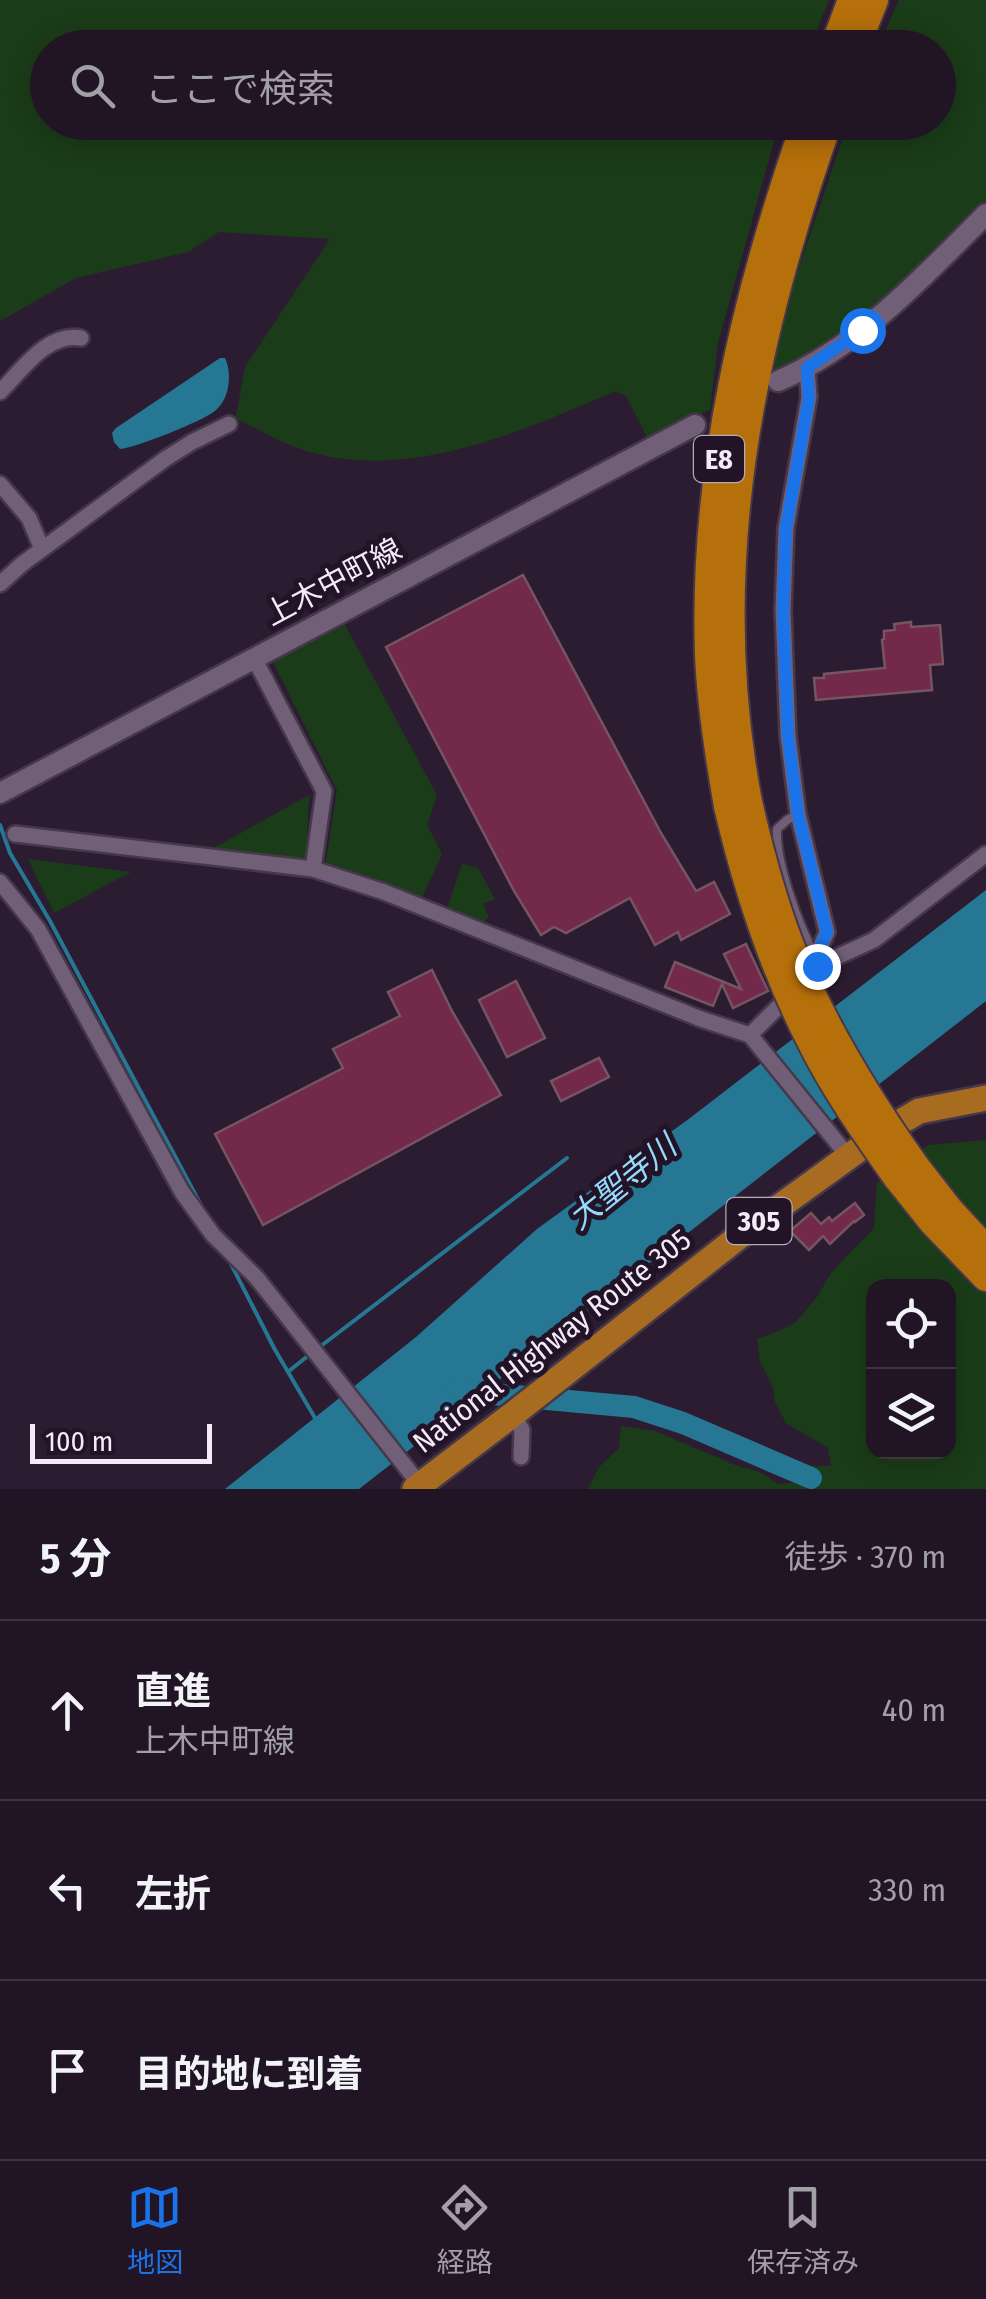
<!DOCTYPE html>
<html lang="ja">
<meta charset="utf-8">
<style>
body{margin:0;font-family:"Fira Sans Condensed","Noto Sans JP",sans-serif;background:#2d2232;color:#f1f3f6}
.controls{position:absolute;right:30px;bottom:30px;display:grid;overflow:hidden;border-radius:20px;box-shadow:0 5px 25px #0003}
.controls button{width:90px;height:90px;display:grid;place-items:center;padding:0;border:0;border-bottom:2px solid #3e3442;background:#211525;color:#f1f3f6;font:50px sans-serif}
.scale{position:absolute;left:30px;bottom:25px;width:182px;box-sizing:border-box;padding-left:10px;border:5px solid #f4eaf8;border-top:0;font-size:28px;line-height:35px;white-space:nowrap;color:#f4eaf8;-webkit-text-stroke:8px #221327;paint-order:stroke}
.stop{position:absolute;width:30px;height:30px;margin:-22px;border:8px solid #1a73e8;border-radius:50%;background:#fff}
.stop.end{background:#1a73e8;border-color:#fff;box-shadow:0 2px 10px #0008}
.list{margin:0;padding:0;list-style:none}
h2{display:flex;justify-content:space-between;align-items:center;height:130px;margin:0;padding:0 40px;font-size:42px}
h2 small{font-size:32px;font-weight:400;color:#a29fa7}
.list li{display:grid;grid-template-columns:65px 1fr auto;gap:30px;align-items:center;box-sizing:border-box;height:180px;padding:0 40px;border-top:2px solid #3e3442}
.list b{display:block;font-size:38px;white-space:nowrap}
.list p{margin:0;font-size:32px;white-space:nowrap;color:#a29fa7}
.list em{font-size:32px;font-style:normal;color:#a29fa7}
.icon{flex:none;width:55px;height:55px;fill:none;stroke:currentColor;stroke-width:2;stroke-linecap:round;stroke-linejoin:round}
.map{position:relative;flex:none;width:986px;height:1489px;overflow:hidden}
.search{position:absolute;background:#211525;box-shadow:0 5px 25px #0003;left:30px;right:30px;top:30px;height:110px;display:flex;align-items:center;gap:25px;box-sizing:border-box;padding:0 35px;border-radius:55px;color:#a29fa7;font-size:38px}
.sheet{height:670px;background:#211525}
nav{display:flex;justify-content:space-around;align-items:center;box-sizing:border-box;height:140px;border-top:2px solid #3e3442;background:#211525;font-size:28px;color:#a29fa7}
nav a{display:grid;justify-items:center;gap:5px}
nav .on{color:#1a73e8}
.map>svg:first-child{display:block}
.green{fill:#1b3c18;fill-rule:evenodd}
.water{fill:#267794}
.lines{fill:none;stroke-linecap:round;stroke-linejoin:round}
.stream{stroke:#267794;stroke-width:4}
.river{stroke:#267794;stroke-width:22}
.building{fill:#73294a;stroke:#745560;stroke-width:2.5}
.service-casing{stroke:#45384a;stroke-width:12}
.minor-casing{stroke:#45384a;stroke-width:20}
.secondary-casing{stroke:#45384a;stroke-width:25}
.trunk-casing{stroke:#45384a;stroke-width:30}
.motorway-casing{stroke:#45384a;stroke-width:32}
.service{stroke:#715f77;stroke-width:8}
.minor{stroke:#715f77;stroke-width:15}
.secondary{stroke:#715f77;stroke-width:20}
.trunk{stroke:#a86c20;stroke-width:25}
.motorway{stroke:#b6700b;stroke-width:28}
.motorway-bridge-casing{stroke:#45384a;stroke-width:32;stroke-linecap:butt}
.motorway-bridge{stroke:#b6700b;stroke-width:28}
.route{stroke:#1a73e8;stroke-width:12}
.labels{text-anchor:middle;stroke-width:10;stroke-linejoin:round;paint-order:stroke}
.shield{fill:#221327;stroke:#b5aab9;stroke-width:2.5}
.shield-label{font-size:28px;font-weight:bold;fill:#f4eaf8}
.street-label{font-size:30px;fill:#f4eaf8;stroke:#221327}
.water-label{font-size:32px;font-style:italic;fill:#93dbfa;stroke:#221327}
</style>
<div class="map">
<svg width="986" height="1489" viewBox="0 0 986 1489">
<rect width="100%" height="100%" fill="#2c1c31"/>
<!-- green -->
<g class="green">
<path d="M 0,0 L 829,0 L 810,47 L 48,48 L 48,122 L 779,123 L 718,343 L 710,410 L 647,437 L 626,396 L 615,391 C 523,431 412,481 310,452 C 285,445 262,431 239,420 L 236,416 L 245,367 L 330,239 L 219,232 L 188,252 L 76,278 L 0,321 Z"/>
<path d="M 899,0 L 986,0 L 986,203 L 942,242 L 891,297 L 824,347 L 784,368 L 770,369 L 788,300 L 848,123 L 938,122 L 938,48 L 878,47 Z"/>
<path d="M 345,625 L 437,795 L 427,825 L 442,854 L 421,900 L 354,874 L 325,867 L 337,790 L 272,660 Z"/>
<path d="M 309,795 L 306,864 L 205,853 Z"/>
<path d="M 28,859 L 131,872 L 54,913 Z"/>
<path d="M 462,864 L 478,868 L 495,899 L 483,904 L 489,917 L 482,923 L 447,909 Z"/>
<path d="M 986,1140 L 986,1489 L 588,1489 L 599,1467 L 619,1448 L 621,1426 L 655,1431 L 740,1467 L 758,1471 L 779,1484 L 803,1482 L 812,1466 L 831,1466 L 828,1448 L 786,1423 L 775,1402 L 773,1387 L 760,1361 L 757,1339 L 781,1330 L 796,1322 L 817,1297 L 831,1273 L 874,1228 L 877,1183 L 928,1145 ZM 874,1286 L 948,1286 L 948,1452 L 874,1452 Z"/>
</g>
<!-- water -->
<g class="water">
<path d="M 220,358 L 225,358 C 232,373 230,398 216,410 C 206,420 135,448 120,449 L 114,442 L 112,433 L 116,428 Z"/>
<path d="M 986,890 L 986,1001 L 359,1489 L 225,1489 L 416,1337 L 537,1229 L 690,1118 Z"/>
</g>
<g class="lines">
<!-- stream -->
<g class="stream">
<path d="M 0,825 L 10,853 L 50,921 L 203,1209"/>
<path d="M 230,1262 L 274,1348 L 315,1418"/>
<path d="M 317,1349 L 567,1158"/>
<path d="M 289,1371 L 309,1355"/>
</g>
<!-- river -->
<path class="river" d="M 455,1388 L 482,1393 L 634,1407 L 683,1423 L 811,1478"/>
</g>
<!-- building -->
<g class="building">
<path d="M 523,575 L 661,833 L 696,891 L 714,882 L 730,914 L 681,940 L 678,932 L 655,945 L 630,898 L 566,933 L 554,927 L 541,935 L 514,891 L 386,647 Z"/>
<path d="M 911,622 L 911,627 L 940,625 L 943,664 L 930,665 L 932,690 L 816,700 L 814,678 L 824,678 L 824,674 L 885,668 L 882,640 L 884,639 L 884,631 L 895,630 L 894,624 Z"/>
<path d="M 746,944 L 768,991 L 733,1008 L 722,984 L 713,1006 L 665,987 L 675,962 L 741,989 L 724,954 Z"/>
<path d="M 432,970 L 452,1011 L 501,1095 L 263,1225 L 215,1134 L 343,1068 L 333,1049 L 400,1016 L 388,992 Z"/>
<path d="M 516,981 L 545,1038 L 507,1057 L 479,1000 Z"/>
<path d="M 599,1058 L 609,1077 L 561,1101 L 551,1081 Z"/>
<path d="M 855,1203 L 864,1215 L 855,1222 L 854,1221 L 830,1244 L 823,1236 L 809,1250 L 790,1231 L 811,1213 L 821,1224 L 829,1217 L 832,1221 Z"/>
</g>
<g class="lines">
<defs>
<path id="service" d="M 798,814 L 787,820 L 777,829 C 775,862 799,927 816,957"/>
<g id="minor">
<path d="M 807,368 L 809,397 L 786,528 L 783,610 L 788,736 L 798,814 L 827,932 L 816,957 L 817,966"/>
<path d="M 0,392 C 22,370 47,332 81,338"/>
<path d="M 0,484 L 29,518 L 42,549"/>
<path d="M 0,584 L 22,564 L 165,459 L 192,442 L 229,424"/>
<path d="M 254,658 L 324,791 L 313,869"/>
<path d="M 15,834 L 313,869 L 384,892 L 701,1019 L 750,1035 L 848,1156"/>
<path d="M 0,882 L 38,929 L 182,1192 L 213,1235 L 256,1277 L 420,1485"/>
<path d="M 812,971 L 817,966 L 874,940 L 986,854"/>
<path d="M 750,1035 L 793,992"/>
<path d="M 513,1414 L 522,1430 L 521,1457"/>
</g>
<g id="secondary">
<path d="M 778,381 C 860,346 924,276 986,214"/>
<path d="M 0,793 L 695,425"/>
</g>
<path id="trunk" d="M 415,1489 L 521,1408 L 746,1231 L 880,1134 L 919,1111 L 986,1098"/>
<g id="motorway">
<path d="M 834,48 L 852,0"/>
<path d="M 855,48 L 874,0"/>
<path d="M 748,802 C 703,568 750,344 828,122"/>
<path d="M 728,806 C 719,755 711,705 709,654 C 703,471 746,294 806,122"/>
<path d="M 915,1166 L 950,1211 L 986,1250"/>
<path d="M 897,1177 L 933,1222 L 986,1277"/>
</g>
</defs>
<!-- service casing -->
<use href="#service" class="service-casing"/>
<!-- minor casing -->
<use href="#minor" class="minor-casing"/>
<!-- secondary casing -->
<use href="#secondary" class="secondary-casing"/>
<!-- trunk casing -->
<use href="#trunk" class="trunk-casing"/>
<!-- motorway casing -->
<use href="#motorway" class="motorway-casing"/>
<!-- service -->
<use href="#service" class="service"/>
<!-- minor -->
<use href="#minor" class="minor"/>
<!-- secondary -->
<use href="#secondary" class="secondary"/>
<!-- trunk -->
<use href="#trunk" class="trunk"/>
<!-- motorway -->
<use href="#motorway" class="motorway"/>
<defs>
<g id="motorway-bridge">
<path d="M 748,802 C 760,854 774,908 795,958 C 827,1033 868,1100 915,1166"/>
<path d="M 728,806 C 747,887 772,965 810,1039 C 834,1088 866,1133 897,1177"/>
</g>
</defs>
<!-- motorway-bridge casing -->
<use href="#motorway-bridge" class="motorway-bridge-casing"/>
<!-- motorway-bridge -->
<use href="#motorway-bridge" class="motorway-bridge"/>
</g>
<g class="lines">
<!-- route -->
<path class="route" d="M 817,966 L 816,957 L 827,932 L 798,814 L 788,736 L 783,610 L 786,528 L 809,398 L 807,368 L 862,330"/>
</g>
<g class="labels">
<!-- shield labels -->
<g class="shield">
<rect x="694" y="436" width="50" height="46" rx="8"/>
<rect x="726.5" y="1198" width="65" height="46" rx="8"/>
</g>
<g class="shield-label">
<text x="719" y="469">E8</text>
<text x="759" y="1231">305</text>
</g>
<!-- street labels -->
<g class="street-label">
<text transform="translate(333 582) rotate(-28)" y="10">上木中町線</text>
<text transform="translate(552 1341) rotate(-38)" y="10">National Highway Route 305</text>
</g>
<!-- water labels -->
<g class="water-label">
<text transform="translate(622 1182) rotate(-39)" y="11">大聖寺川</text>
</g>
</g>
</svg>
<div class="controls">
<button><svg class="icon" aria-label="locate" viewBox="0 0 24 24"><circle cx="12" cy="12" r="6"/><path d="M12 2v4M12 18v4M2 12h4M18 12h4"/></svg></button>
<button><svg class="icon" aria-label="layers" viewBox="0 0 24 24"><path d="M12 4l9 5-9 5-9-5zM3 14l9 5 9-5"/></svg></button>
</div>
<div class="scale">100 m</div>
<div class="stop" style="left:862px;top:330px"></div>
<div class="stop end" style="left:817px;top:966px"></div>
<div class="search"><svg class="icon" aria-label="search" viewBox="0 0 24 24"><circle cx="10" cy="10" r="6"/><path d="M15 15l6 6"/></svg>ここで検索</div>
</div>
<section class="sheet">
<h2>5 分<small>徒歩 · 370 m</small></h2>
<ul class="list">
<li><svg class="icon" aria-label="ahead" viewBox="0 0 24 24"><path d="M12 20V5M6 11l6-6 6 6"/></svg><div><b>直進</b><p>上木中町線</p></div><em>40 m</em></li>
<li><svg class="icon" aria-label="left" viewBox="0 0 24 24"><path d="M17 20v-9H6M10 6l-5 5 5 5"/></svg><div><b>左折</b></div><em>330 m</em></li>
<li><svg class="icon" aria-label="arrive" viewBox="0 0 24 24"><path d="M6 21V4h12l-3 4 3 4H6"/></svg><div><b>目的地に到着</b></div></li>
</ul>
</section>
<nav>
<a class="on"><svg class="icon" aria-label="map" viewBox="0 0 24 24"><path d="M3 6l6-2 6 2 6-2v14l-6 2-6-2-6 2zM9 4v14M15 6v14"/></svg>地図</a>
<a><svg class="icon" aria-label="directions" viewBox="0 0 24 24"><path d="M12 3l9 9-9 9-9-9zM9 14v-3h6M13 9l2 2-2 2"/></svg>経路</a>
<a><svg class="icon" aria-label="saved" viewBox="0 0 24 24"><path d="M7 4h10v16l-5-4-5 4z"/></svg>保存済み</a>
</nav>
